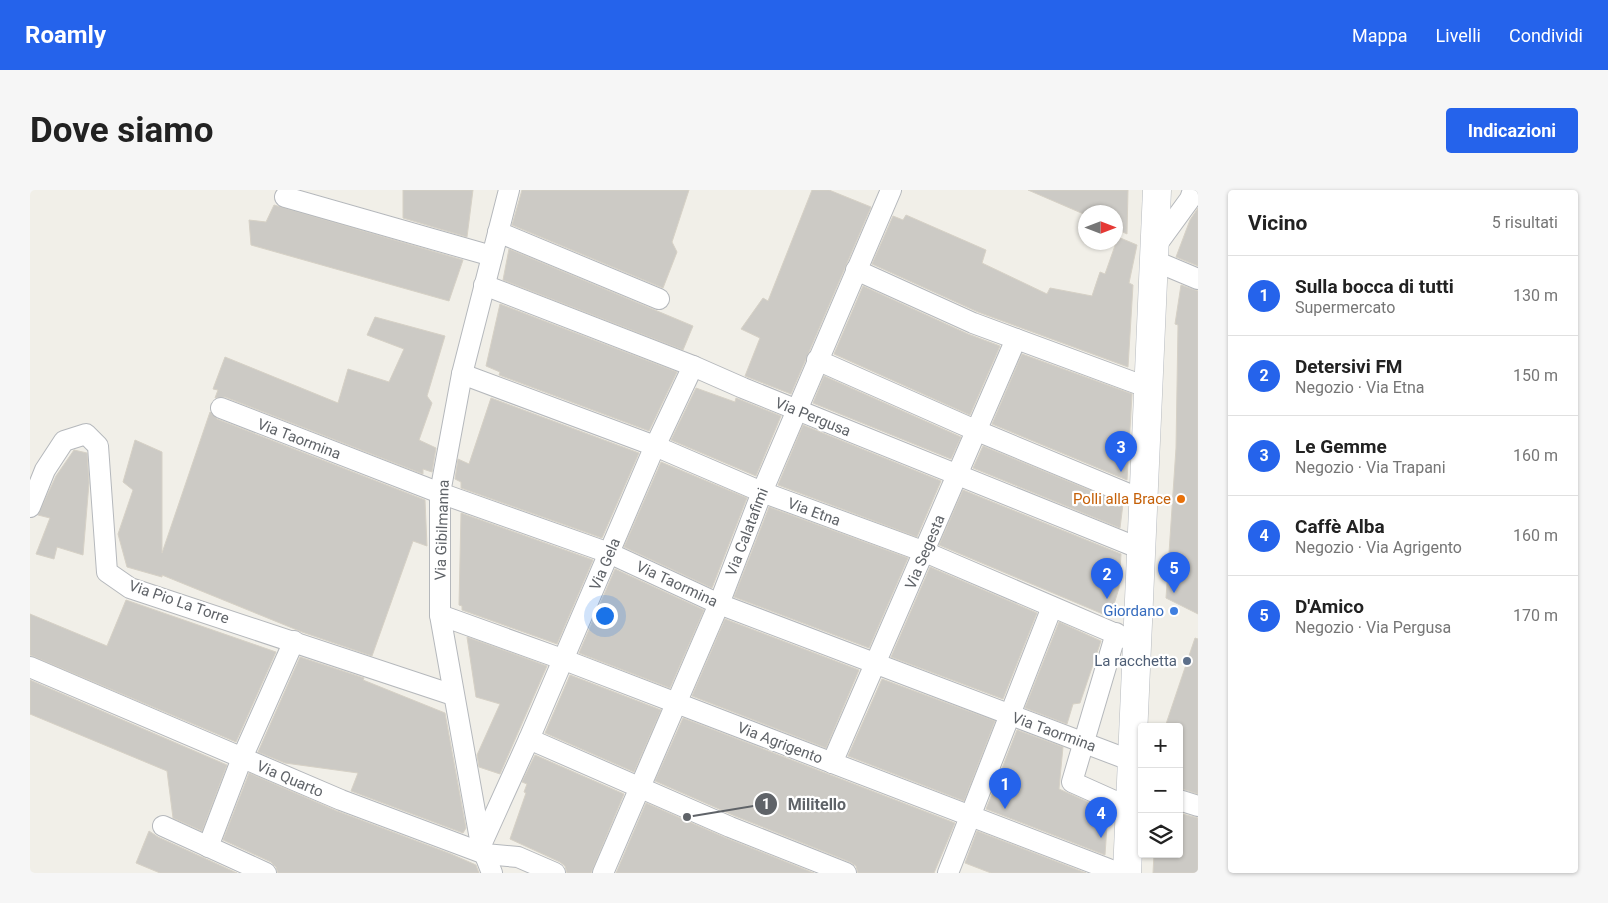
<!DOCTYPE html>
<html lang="it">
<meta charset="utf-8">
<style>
body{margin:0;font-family:Roboto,sans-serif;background:#f6f6f6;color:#222}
.controls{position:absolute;right:15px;bottom:15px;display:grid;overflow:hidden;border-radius:5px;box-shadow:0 1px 4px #0004}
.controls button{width:45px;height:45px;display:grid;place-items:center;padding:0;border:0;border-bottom:1px solid #e0e0e0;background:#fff;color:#222;font:25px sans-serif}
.compass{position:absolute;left:1048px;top:15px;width:45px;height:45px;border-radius:50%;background:#fff;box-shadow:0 1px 4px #0004;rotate:90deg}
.you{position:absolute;left:574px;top:425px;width:18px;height:18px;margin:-12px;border:4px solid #fff;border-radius:50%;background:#1a73e8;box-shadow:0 0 0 8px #1a73e833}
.badge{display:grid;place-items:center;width:32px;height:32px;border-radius:50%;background:#2563eb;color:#fff;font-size:16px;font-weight:700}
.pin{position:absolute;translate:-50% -41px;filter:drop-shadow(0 1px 2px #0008)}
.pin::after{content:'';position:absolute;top:26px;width:18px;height:15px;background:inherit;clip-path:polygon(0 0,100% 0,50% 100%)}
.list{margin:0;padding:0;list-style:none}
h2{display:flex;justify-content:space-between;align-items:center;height:65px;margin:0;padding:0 20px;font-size:21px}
h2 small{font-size:16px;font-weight:400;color:#767676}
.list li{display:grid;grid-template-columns:32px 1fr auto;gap:15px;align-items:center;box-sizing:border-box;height:80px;padding:0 20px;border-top:1px solid #e0e0e0}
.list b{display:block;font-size:19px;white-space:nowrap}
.list p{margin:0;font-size:16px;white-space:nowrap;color:#767676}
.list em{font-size:16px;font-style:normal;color:#767676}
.icon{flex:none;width:28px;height:28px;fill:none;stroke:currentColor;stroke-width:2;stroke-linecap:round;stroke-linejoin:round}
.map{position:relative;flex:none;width:1168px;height:683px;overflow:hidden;border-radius:5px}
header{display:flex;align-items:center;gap:30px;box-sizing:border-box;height:70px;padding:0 25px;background:#2563eb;color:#fff}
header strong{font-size:24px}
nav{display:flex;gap:28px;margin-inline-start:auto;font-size:18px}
.intro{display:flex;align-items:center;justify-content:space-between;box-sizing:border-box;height:120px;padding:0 30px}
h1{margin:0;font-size:35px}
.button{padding:12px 22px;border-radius:5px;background:#2563eb;color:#fff;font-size:18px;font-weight:700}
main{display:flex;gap:30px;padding:0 30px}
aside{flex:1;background:#fff;border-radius:5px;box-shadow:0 1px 4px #0004}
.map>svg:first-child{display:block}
.building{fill:#cccac5;stroke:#d6d1c6}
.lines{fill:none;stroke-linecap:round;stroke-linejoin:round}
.street-casing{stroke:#b5b8bc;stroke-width:22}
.secondary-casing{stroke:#b6babf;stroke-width:29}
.street{stroke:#fff;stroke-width:20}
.secondary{stroke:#fff;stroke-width:28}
.food-dot{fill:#e8710a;stroke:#fff;stroke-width:2}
.shop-dot{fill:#3f7fe0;stroke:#fff;stroke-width:2}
.service-dot{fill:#5c6f8a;stroke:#fff;stroke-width:2}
.labels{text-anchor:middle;stroke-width:4.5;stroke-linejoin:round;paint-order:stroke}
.street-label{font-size:15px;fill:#5f6368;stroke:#fff}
.food-label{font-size:15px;fill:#c56008;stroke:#fff;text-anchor:end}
.shop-label{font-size:15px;fill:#366cbe;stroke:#fff;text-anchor:end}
.service-label{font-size:15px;fill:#4e5e75;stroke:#fff;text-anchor:end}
.leader{fill:none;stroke:#5f6368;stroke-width:2}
.callout-dot{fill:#5f6368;stroke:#fff;stroke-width:2}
.mark-label{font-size:15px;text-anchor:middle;font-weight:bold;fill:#fff}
.callout-label{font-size:16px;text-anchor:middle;font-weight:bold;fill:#5f6368;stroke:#fff;stroke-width:4.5;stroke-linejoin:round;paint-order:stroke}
</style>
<header>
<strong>Roamly</strong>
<nav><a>Mappa</a><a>Livelli</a><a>Condividi</a></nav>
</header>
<div class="intro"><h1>Dove siamo</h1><a class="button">Indicazioni</a></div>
<main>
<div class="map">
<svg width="1168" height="683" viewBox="0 0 1168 683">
<rect width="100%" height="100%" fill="#f1efe8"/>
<!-- building -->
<g class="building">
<path d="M 373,0 L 443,0 L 437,47 L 373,28 Z"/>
<path d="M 492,0 L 659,0 L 642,52 L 647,62 L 633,98 L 482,35 Z"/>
<path d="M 782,0 L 799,0 L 841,17 L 761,204 L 715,186 L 730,148 L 711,139 L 733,108 L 738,111 Z"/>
<path d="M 998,0 L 1098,0 L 1097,44 L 1086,39 L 1086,22 L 1056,22 L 1056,25 Z"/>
<path d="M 244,15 L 433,70 L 419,111 L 221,55 L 219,30 L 236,32 Z"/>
<path d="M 1168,18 L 1168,76 L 1146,67 L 1160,30 Z"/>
<path d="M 876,25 L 956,60 L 952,73 L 1017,104 L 1020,98 L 1062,106 L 1070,82 L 1075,84 L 1088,47 L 1107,55 L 1099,93 L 1103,95 L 1098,177 L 948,122 L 842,74 L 863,26 L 873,30 Z"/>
<path d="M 479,59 L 663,136 L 653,160 L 473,90 Z"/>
<path d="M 1151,95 L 1168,101 L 1168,424 L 1136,408 L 1146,258 L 1148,135 L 1145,134 Z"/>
<path d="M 833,96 L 938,144 L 970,156 L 940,225 L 804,164 Z"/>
<path d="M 470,114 L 647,182 L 619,241 L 469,185 L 470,182 L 456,176 Z"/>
<path d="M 345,127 L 415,146 L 397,206 L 402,213 L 389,250 L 406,258 L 402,282 L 393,279 L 393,284 L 195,207 L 185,208 L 188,200 L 183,199 L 195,167 L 308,213 L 318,179 L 359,192 L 374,159 L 337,145 Z"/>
<path d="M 992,164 L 1102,204 L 1097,290 L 962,234 Z"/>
<path d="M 794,186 L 931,247 L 921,269 L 783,213 Z"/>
<path d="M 666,198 L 705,212 L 706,208 L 751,226 L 726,286 L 641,250 Z"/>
<path d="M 461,208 L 609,263 L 572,348 L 431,298 L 431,292 L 425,289 L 428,269 L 439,274 Z"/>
<path d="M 180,222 L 187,229 L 395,310 L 397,356 L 383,351 L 342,466 L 272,442 L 132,385 L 132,387 L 97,377 L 88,344 L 103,300 L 93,292 L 105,250 L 132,262 L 132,363 Z"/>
<path d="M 773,235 L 911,291 L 887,347 L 748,295 Z"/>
<path d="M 953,256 L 1093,314 L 1090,338 L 943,278 Z"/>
<path d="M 44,260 L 57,263 L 59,293 L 53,365 L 27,357 L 24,369 L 6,364 L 20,328 L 8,325 L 26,286 Z"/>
<path d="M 631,272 L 717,308 L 682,398 L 594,357 Z"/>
<path d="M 933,300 L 1091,364 L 1089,398 L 1080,427 L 909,355 Z"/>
<path d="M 739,317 L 878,368 L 839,458 L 704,407 Z"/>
<path d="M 431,323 L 563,370 L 527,454 L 432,420 L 432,416 L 429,415 Z"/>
<path d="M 900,377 L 1007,423 L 973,509 L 861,467 Z"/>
<path d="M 585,379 L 674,420 L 640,498 L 549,463 Z"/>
<path d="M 96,410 L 246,462 L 206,552 L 0,465 L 0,424 L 77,456 Z"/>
<path d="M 695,429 L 829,480 L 796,558 L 662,506 Z"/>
<path d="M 1029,432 L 1071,451 L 1050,513 L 1043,514 L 1037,534 L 995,518 Z"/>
<path d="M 437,447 L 517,476 L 470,584 L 449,577 L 447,565 L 470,514 L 446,507 Z"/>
<path d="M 1165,448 L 1168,449 L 1168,604 L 1149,598 L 1149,537 L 1135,537 Z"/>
<path d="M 270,467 L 334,488 L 333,490 L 415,523 L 436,638 L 433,643 L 321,601 L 328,583 L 255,573 L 228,562 Z"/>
<path d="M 540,485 L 631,520 L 604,582 L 515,543 Z"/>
<path d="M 852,489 L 965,531 L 934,611 L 818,566 Z"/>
<path d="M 0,490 L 197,575 L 172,641 L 143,628 L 137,581 L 0,524 Z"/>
<path d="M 653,528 L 925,633 L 904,683 L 828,683 L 826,676 L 820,672 L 705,626 L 625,591 Z"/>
<path d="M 987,540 L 1033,557 L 1029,599 L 1078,621 L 1075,665 L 956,619 Z"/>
<path d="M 505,565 L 594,604 L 561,683 L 537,683 L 535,676 L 530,672 L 480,649 L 496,603 L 494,602 L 497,594 L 492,592 Z"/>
<path d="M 219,583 L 307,621 L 421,664 L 446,675 L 449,683 L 248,683 L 246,677 L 241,672 L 193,650 Z"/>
<path d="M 616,613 L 696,648 L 784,683 L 586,683 Z"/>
<path d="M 1149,623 L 1168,628 L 1168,683 L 1123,683 L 1124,664 L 1149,664 Z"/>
<path d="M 119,641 L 128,647 L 207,683 L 130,683 L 106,673 Z"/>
<path d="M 947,641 L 1056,683 L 961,683 L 935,673 Z"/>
</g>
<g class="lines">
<defs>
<g id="street">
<path d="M 255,7 L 462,66"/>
<path d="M 468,42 L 629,109"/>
<path d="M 1125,57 L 1160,9 L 1163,0"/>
<path d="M 1125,71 L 1168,89"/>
<path d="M 826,80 L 943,133 L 1119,198"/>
<path d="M 454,95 L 663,176 L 713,198 L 1111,359"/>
<path d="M 787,170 L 945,240 L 1113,310"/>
<path d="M 432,184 L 625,256 L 732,302 L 895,362 L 1107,453"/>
<path d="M 191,218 L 410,303 L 579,363 L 689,414 L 1102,571"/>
<path d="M 0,317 L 15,280 L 34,251 L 56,244 L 68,256 L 77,382 L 100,398 L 423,505"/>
<path d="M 410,425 L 532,469 L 1089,683"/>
<path d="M 1086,443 L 1042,592 L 1100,618"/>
<path d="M 0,477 L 311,610 L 455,664 L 488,667 L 525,683"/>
<path d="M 499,549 L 700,637 L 816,683"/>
<path d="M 802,573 L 986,149"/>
<path d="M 1149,610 L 1168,616"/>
<path d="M 133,636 L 236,683"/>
<path d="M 451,655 L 499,549 L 621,265 L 663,176"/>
<path d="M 178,657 L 212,568 L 264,451"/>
<path d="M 462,683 L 451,655 L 410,425 L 410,303 L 432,184 L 479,0"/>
<path d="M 573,683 L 689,414 L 732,302 L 861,0"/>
<path d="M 918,683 L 1022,417"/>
</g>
<path id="secondary" d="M 1097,683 L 1127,0"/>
</defs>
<!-- street casing -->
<use href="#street" class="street-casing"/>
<!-- secondary casing -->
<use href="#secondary" class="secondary-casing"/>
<!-- street -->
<use href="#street" class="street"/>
<!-- secondary -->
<use href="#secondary" class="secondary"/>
</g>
<!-- markers -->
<circle class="food-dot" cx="1151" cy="309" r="5"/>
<circle class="shop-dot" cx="1144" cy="421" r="5"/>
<circle class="service-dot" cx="1157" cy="471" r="5"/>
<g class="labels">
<!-- street labels -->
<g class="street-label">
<text transform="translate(783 227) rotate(22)" y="5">Via Pergusa</text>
<text transform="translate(269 249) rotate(21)" y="5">Via Taormina</text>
<text transform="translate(784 322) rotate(20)" y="5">Via Etna</text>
<text transform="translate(412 340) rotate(-88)" y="5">Via Gibilmanna</text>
<text transform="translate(717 342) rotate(-69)" y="5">Via Calatafimi</text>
<text transform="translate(895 362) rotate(-67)" y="5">Via Segesta</text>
<text transform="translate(575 374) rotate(-67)" y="5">Via Gela</text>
<text transform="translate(647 394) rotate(25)" y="5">Via Taormina</text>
<text transform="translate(149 412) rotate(19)" y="5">Via Pio La Torre</text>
<text transform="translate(1024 542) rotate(20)" y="5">Via Taormina</text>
<text transform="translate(750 553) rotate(21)" y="5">Via Agrigento</text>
<text transform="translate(260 589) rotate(23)" y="5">Via Quarto</text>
</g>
<!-- food labels -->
<g class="food-label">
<text x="1141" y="314">Polli alla Brace</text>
</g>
<!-- shop labels -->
<g class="shop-label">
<text x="1134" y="426">Giordano</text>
</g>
<!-- service labels -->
<g class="service-label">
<text x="1147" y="476">La racchetta</text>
</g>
</g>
<!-- callouts -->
<path class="leader" d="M657 627L736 614"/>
<g class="callout-dot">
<circle cx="657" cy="627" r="5"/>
<circle cx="736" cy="614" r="12"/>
</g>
<g class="mark-label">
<text x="736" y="619">1</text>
</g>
<g class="callout-label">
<text x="787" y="620">Militello</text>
</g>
</svg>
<div class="controls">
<button>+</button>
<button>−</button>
<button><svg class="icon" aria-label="layers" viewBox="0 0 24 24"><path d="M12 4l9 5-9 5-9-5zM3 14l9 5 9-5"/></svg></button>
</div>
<svg class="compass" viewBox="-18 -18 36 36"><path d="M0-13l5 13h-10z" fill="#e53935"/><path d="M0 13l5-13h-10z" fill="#767676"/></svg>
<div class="you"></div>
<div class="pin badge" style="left:975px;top:619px">1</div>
<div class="pin badge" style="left:1077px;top:409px">2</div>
<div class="pin badge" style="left:1091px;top:282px">3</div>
<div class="pin badge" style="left:1071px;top:648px">4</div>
<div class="pin badge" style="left:1144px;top:403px">5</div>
</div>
<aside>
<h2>Vicino<small>5 risultati</small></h2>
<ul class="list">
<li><span class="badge">1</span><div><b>Sulla bocca di tutti</b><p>Supermercato</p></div><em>130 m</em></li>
<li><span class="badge">2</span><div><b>Detersivi FM</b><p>Negozio · Via Etna</p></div><em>150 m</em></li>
<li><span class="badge">3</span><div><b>Le Gemme</b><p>Negozio · Via Trapani</p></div><em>160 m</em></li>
<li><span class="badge">4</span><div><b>Caffè Alba</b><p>Negozio · Via Agrigento</p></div><em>160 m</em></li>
<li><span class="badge">5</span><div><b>D'Amico</b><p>Negozio · Via Pergusa</p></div><em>170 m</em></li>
</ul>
</aside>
</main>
